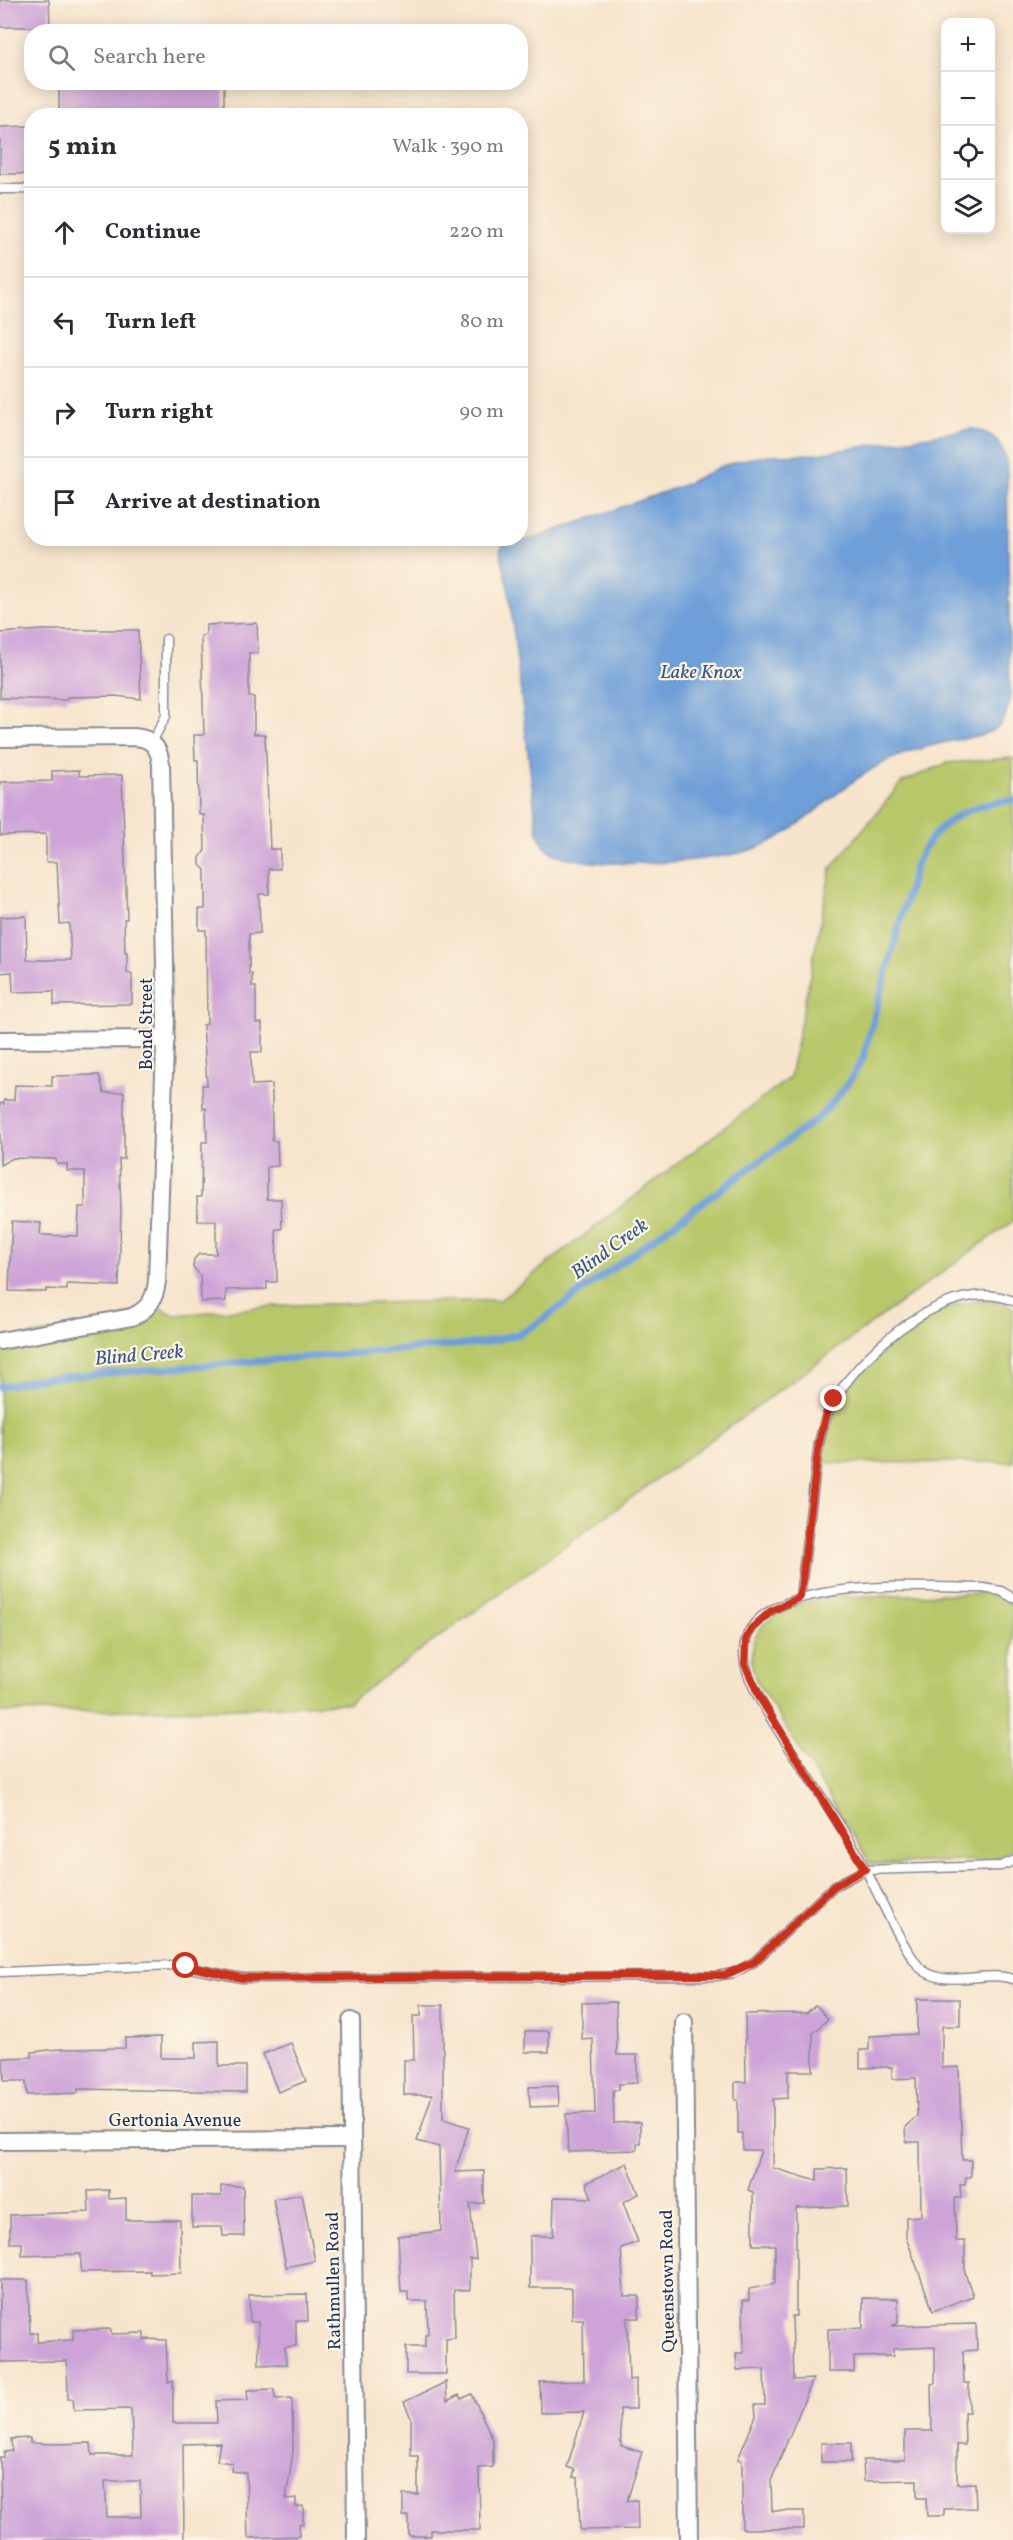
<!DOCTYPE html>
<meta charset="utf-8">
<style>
body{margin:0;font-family:Vollkorn,serif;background:#f7f7f7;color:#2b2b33}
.controls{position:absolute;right:18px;top:18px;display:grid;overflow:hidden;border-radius:12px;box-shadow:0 3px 15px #0003}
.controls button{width:54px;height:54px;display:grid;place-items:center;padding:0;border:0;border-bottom:2px solid #e1e1e2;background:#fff;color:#2b2b33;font:30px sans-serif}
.stop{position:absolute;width:18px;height:18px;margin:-14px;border:4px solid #c8321e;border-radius:50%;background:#fff}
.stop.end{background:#c8321e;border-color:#fff;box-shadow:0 2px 6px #0008}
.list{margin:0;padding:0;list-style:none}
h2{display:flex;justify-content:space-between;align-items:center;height:78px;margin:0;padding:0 24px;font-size:26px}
h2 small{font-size:20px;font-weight:400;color:#7c7c81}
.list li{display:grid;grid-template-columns:39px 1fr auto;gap:18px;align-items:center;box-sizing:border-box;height:90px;padding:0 24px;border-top:2px solid #e1e1e2}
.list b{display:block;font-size:22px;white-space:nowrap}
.list em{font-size:20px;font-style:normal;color:#7c7c81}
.icon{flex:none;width:33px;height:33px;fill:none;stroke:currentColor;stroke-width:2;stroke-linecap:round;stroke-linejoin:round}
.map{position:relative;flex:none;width:1013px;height:2540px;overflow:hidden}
.search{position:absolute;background:#fff;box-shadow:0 3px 15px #0003;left:24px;top:24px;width:504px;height:66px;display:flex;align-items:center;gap:15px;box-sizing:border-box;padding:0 21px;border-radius:24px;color:#7c7c81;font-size:22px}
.panel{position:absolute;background:#fff;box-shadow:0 3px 15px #0003;left:24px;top:108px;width:504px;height:438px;border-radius:24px}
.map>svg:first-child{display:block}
.green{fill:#b8c769;stroke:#6a7b64;stroke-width:1.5}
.water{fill:#6e9fd8;stroke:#44679b;stroke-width:1.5}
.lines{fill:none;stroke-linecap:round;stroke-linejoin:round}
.stream{stroke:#6e9fd8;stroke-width:7}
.building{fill:#cea4d8;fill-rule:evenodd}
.lane-casing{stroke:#898a95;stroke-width:11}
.street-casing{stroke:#898a95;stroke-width:20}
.lane{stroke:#fff;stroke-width:8}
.street{stroke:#fff;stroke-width:16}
.route{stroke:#c8321e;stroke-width:8}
.labels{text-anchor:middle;stroke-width:4.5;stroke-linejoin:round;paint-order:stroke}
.street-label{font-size:18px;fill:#1b2f5e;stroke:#fcf5e5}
.water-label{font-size:20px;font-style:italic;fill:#385689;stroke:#fcf5e5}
</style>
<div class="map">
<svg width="1013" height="2540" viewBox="0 0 1013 2540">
<rect width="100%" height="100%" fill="#fcf5e5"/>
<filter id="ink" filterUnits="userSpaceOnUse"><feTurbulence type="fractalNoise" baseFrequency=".0167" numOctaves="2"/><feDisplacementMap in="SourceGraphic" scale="12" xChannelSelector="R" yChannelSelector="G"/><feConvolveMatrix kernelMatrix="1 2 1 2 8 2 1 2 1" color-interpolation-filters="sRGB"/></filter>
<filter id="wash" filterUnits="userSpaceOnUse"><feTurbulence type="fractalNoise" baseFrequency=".008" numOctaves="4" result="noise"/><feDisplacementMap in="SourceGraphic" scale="24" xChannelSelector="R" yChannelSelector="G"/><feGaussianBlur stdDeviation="1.35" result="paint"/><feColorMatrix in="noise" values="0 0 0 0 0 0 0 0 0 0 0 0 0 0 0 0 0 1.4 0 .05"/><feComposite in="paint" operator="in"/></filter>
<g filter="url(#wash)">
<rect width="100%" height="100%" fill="#f7e4cc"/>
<!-- green -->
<g class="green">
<path d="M 1013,758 L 1013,1221 L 348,1703 L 217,1709 L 0,1712 L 0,1341 L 115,1320 L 151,1304 L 175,1315 L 289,1305 L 500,1300 L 790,1077 L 831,868 L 902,782 L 947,763 Z"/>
<path d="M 991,1300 L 1013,1307 L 1013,1462 L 820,1463 C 827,1439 831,1416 844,1394 C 857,1370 916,1322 941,1310 C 957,1303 974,1301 991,1300 Z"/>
<path d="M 991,1593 L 1006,1599 L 1013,1608 L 1013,1849 L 992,1860 L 871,1864 L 757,1682 C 735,1625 783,1604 831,1597 Z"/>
</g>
<!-- water -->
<path class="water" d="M 972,429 C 995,433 1004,443 1007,467 L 1010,702 C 1007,710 1005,720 999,726 C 987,737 966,737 951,741 C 925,747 897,754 874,768 C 832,791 804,829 757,848 C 722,862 575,874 547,849 C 541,843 539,836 537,828 L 508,585 L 500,551 L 503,545 L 532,539 L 681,486 L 722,466 L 743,460 L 769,455 L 817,454 Z"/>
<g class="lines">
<!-- stream -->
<path class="stream" d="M 0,1387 L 36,1379 L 482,1343 L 519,1334 L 541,1321 L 817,1119 C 836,1100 851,1082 863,1058 L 915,867 C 932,823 967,804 1013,800"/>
</g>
<g id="blocks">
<!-- building -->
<g class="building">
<path d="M 0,0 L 49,0 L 50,27 L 0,27 Z"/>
<rect x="59" y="82" width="165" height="34"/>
<path d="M 32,126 L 32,174 L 0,174 L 0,127 Z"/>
<path d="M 257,623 L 258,653 L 249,653 L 249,697 L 254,697 L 254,734 L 265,734 L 270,849 L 280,849 L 280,869 L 269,869 L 269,894 L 259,894 L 260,933 L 249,934 L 249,974 L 252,974 L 252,987 L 256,987 L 256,1023 L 262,1023 L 262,1052 L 251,1052 L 252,1085 L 272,1084 L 272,1141 L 277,1141 L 278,1166 L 267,1167 L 267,1199 L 281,1199 L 282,1229 L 276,1229 L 277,1282 L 267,1282 L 267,1289 L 226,1290 L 226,1301 L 201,1302 L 200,1275 L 193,1267 L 194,1259 L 199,1254 L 216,1254 L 216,1221 L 198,1221 L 197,1197 L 201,1197 L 202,1142 L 207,1142 L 206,1108 L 203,1109 L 202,1085 L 207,1085 L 203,1025 L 207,1024 L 206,930 L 199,930 L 199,909 L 205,909 L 205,870 L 200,865 L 200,858 L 205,850 L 204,815 L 199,815 L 198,760 L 195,760 L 194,735 L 204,735 L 201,636 L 206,635 L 206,625 Z"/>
<path d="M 43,630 L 138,630 L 141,699 L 115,696 L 67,697 L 67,700 L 0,698 L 0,633 Z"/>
<path d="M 79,770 L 79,776 L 122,775 L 127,919 L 124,919 L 125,953 L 127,953 L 127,973 L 132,974 L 132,1004 L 54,1005 L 54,991 L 13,992 L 12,972 L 0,973 L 0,917 L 26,916 L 27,960 L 71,960 L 69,923 L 60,924 L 57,862 L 46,862 L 46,834 L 0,835 L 0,782 L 52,781 L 52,771 Z"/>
<path d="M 99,1075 L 104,1093 L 124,1092 L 124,1159 L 119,1159 L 121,1208 L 119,1286 L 67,1284 L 67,1290 L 46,1289 L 46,1292 L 9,1291 L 12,1221 L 41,1223 L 40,1235 L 78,1236 L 79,1207 L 85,1207 L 85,1171 L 67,1171 L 67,1164 L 57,1164 L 56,1159 L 13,1158 L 0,1165 L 0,1103 L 4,1104 L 4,1100 L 14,1100 L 15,1085 L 52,1086 L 52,1076 Z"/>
<path d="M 917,1999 L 960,1999 L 960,2026 L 942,2026 L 942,2068 L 959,2067 L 962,2160 L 971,2160 L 971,2177 L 966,2177 L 965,2185 L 960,2185 L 961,2198 L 955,2198 L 956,2241 L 965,2241 L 965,2273 L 973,2296 L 933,2311 L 906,2237 L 906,2217 L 921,2216 L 920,2142 L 906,2142 L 905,2127 L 917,2116 L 916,2078 L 892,2079 L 892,2067 L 860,2068 L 860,2050 L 869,2050 L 869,2036 L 917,2034 Z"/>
<path d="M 616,2002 L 617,2055 L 637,2055 L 637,2083 L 619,2084 L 619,2090 L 613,2090 L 614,2123 L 640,2122 L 640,2143 L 637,2143 L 637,2150 L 568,2152 L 566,2114 L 595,2113 L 593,2039 L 582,2040 L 582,2003 Z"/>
<path d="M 421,2005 L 443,2005 L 443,2119 L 469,2127 L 455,2172 L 484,2171 L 484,2203 L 470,2204 L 476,2259 L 470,2259 L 470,2290 L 454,2290 L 455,2338 L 446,2339 L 446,2374 L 406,2374 L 406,2347 L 425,2347 L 425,2335 L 428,2335 L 427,2301 L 408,2301 L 408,2292 L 401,2292 L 398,2236 L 441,2231 L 439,2147 L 417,2141 L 432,2095 L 404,2095 L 404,2060 L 414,2060 L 413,2016 L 421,2016 Z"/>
<path d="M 816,2005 L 828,2019 L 813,2033 L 813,2071 L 788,2071 L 788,2098 L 773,2099 L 773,2168 L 817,2181 L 817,2169 L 847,2168 L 848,2206 L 796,2208 L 796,2316 L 792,2316 L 794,2380 L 813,2379 L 771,2481 L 772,2511 L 804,2511 L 804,2529 L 742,2529 L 742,2461 L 738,2459 L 756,2416 L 755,2405 L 765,2405 L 764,2369 L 737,2370 L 736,2353 L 744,2353 L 743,2300 L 749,2300 L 749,2289 L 775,2284 L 775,2245 L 753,2245 L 753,2192 L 748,2190 L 761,2150 L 743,2150 L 742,2133 L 738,2133 L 738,2100 L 735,2100 L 735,2082 L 746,2082 L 745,2014 L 806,2013 Z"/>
<rect x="525" y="2031" width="24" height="21"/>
<path d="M 161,2037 L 161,2058 L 196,2058 L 196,2042 L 219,2041 L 219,2066 L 246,2066 L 246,2092 L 78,2089 L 78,2093 L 27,2095 L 26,2081 L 4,2081 L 3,2058 L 32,2057 L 32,2052 L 59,2049 L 125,2048 L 125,2038 Z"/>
<path d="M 291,2043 L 306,2081 L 278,2092 L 263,2054 Z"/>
<path d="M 558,2086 L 559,2106 L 530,2107 L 529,2087 Z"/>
<path d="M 627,2163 L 639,2194 L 623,2202 L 638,2242 L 621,2248 L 624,2296 L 639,2296 L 639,2318 L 627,2318 L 629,2380 L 636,2379 L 636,2409 L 620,2409 L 621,2446 L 642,2452 L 627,2501 L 637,2500 L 638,2529 L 580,2530 L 578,2478 L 573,2477 L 575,2470 L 567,2467 L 584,2412 L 541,2413 L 540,2382 L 584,2381 L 583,2319 L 572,2319 L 572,2288 L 530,2288 L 530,2236 L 553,2236 L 554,2197 L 592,2198 L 586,2183 Z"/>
<path d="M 221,2186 L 243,2186 L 244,2236 L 223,2236 L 222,2227 L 192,2227 L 192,2196 L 221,2196 Z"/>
<path d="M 109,2190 L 109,2199 L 126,2198 L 126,2220 L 180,2220 L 181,2273 L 150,2274 L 150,2271 L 81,2272 L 81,2254 L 22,2256 L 22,2243 L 10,2243 L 10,2215 L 89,2212 L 88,2191 Z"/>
<path d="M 302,2194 L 315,2261 L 286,2267 L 273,2199 Z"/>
<path d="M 0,2280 L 28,2280 L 30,2333 L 37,2333 L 37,2342 L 73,2340 L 73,2330 L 111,2329 L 111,2334 L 144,2333 L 144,2339 L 166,2340 L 168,2382 L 173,2381 L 173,2423 L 217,2423 L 216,2401 L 248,2400 L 247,2390 L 274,2389 L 275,2399 L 292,2398 L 293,2451 L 286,2499 L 296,2498 L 296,2507 L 303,2506 L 303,2523 L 299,2524 L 299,2536 L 248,2538 L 246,2473 L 231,2471 L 232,2463 L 217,2461 L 220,2443 L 183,2444 L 184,2540 L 1,2540 L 0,2457 L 4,2457 L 4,2452 L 12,2451 L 11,2439 L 30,2438 L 30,2443 L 54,2444 L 91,2443 L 92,2455 L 133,2455 L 131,2409 L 74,2410 L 73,2399 L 68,2399 L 67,2361 L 0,2362 ZM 105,2481 L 140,2481 L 141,2517 L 107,2517 Z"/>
<path d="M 307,2294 L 308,2321 L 296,2321 L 296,2346 L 285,2347 L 286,2364 L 259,2365 L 258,2322 L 250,2322 L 249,2295 Z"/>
<path d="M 863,2298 L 898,2299 L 898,2323 L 892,2326 L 976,2324 L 977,2350 L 963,2351 L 964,2383 L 969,2383 L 969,2412 L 964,2412 L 965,2445 L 957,2445 L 957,2484 L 975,2483 L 976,2508 L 944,2509 L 944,2516 L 927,2516 L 926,2498 L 917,2498 L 917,2480 L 864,2481 L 863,2460 L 905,2460 L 905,2431 L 932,2431 L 931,2384 L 935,2383 L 935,2347 L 893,2349 L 893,2356 L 854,2357 L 854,2372 L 828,2372 L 828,2329 L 863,2328 Z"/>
<path d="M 446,2382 L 447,2401 L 459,2395 L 461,2399 L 472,2394 L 493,2440 L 493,2467 L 479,2468 L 480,2530 L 431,2530 L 431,2536 L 409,2536 L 409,2516 L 403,2516 L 403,2495 L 418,2495 L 418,2456 L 411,2456 L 411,2418 L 404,2402 Z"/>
<rect x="821" y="2443" width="30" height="19"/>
</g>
</g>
</g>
<g filter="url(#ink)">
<use href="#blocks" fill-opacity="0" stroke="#898a95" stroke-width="1.5"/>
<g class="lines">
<defs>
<g id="lane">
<path d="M 0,189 L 32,189"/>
<path d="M 152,742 L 166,716 L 166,639"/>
<path d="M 800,1597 L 819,1443 C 823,1427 826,1413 835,1399 C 865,1349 950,1274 1013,1301"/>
<path d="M 1013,1598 L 1001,1591 L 983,1588 C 931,1588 729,1570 745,1663 C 751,1696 800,1762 819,1793 C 831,1812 844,1831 856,1851 C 877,1889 893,1932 919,1967 C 945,1991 983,1969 1013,1979"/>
<path d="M 0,1972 L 174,1965 L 242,1978 L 716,1976 L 734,1973 L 754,1962 L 834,1886 L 865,1870 L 1001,1866 L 1013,1861"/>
</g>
<g id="street">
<path d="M 0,738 L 134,737 C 152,738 159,747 161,764 L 166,1016 L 157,1281 C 155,1299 149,1309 132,1317 L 0,1341"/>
<path d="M 0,1040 L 166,1039"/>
<path d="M 351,2021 L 356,2540"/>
<path d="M 684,2022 L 689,2540"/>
<path d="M 0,2141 L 351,2139"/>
</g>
</defs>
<!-- lane casing -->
<use href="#lane" class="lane-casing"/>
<!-- street casing -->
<use href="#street" class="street-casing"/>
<!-- lane -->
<use href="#lane" class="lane"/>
<!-- street -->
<use href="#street" class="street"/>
</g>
</g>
<g class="lines" filter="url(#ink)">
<!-- route -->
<path class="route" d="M 186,1966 L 242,1978 L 725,1975 L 754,1962 L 834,1886 L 865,1869 L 760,1698 L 745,1664 L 746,1640 L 751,1629 L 771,1611 L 800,1597 L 819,1443 L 825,1418 L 834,1399"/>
</g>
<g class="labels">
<!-- street labels -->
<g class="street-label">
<text transform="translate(146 1024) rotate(-90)" y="6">Bond Street</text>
<text x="175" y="2126">Gertonia Avenue</text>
<text transform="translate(333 2281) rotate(-91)" y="6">Rathmullen Road</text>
<text transform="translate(667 2281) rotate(-91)" y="6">Queenstown Road</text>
</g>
<!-- water labels -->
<g class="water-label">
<text x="701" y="678">Lake Knox</text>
<text transform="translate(609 1248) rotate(-36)" y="7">Blind Creek</text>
<text transform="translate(139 1354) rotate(-5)" y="7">Blind Creek</text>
</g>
</g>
</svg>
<div class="controls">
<button>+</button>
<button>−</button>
<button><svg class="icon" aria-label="locate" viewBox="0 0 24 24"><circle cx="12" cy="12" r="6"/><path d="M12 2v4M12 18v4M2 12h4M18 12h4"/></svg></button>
<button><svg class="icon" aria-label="layers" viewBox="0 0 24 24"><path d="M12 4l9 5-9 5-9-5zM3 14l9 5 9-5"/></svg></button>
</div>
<div class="stop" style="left:186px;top:1966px"></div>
<div class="stop end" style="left:834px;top:1399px"></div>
<div class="search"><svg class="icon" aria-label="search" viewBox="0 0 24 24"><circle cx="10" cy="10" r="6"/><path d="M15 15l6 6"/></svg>Search here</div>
<section class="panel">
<h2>5 min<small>Walk · 390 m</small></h2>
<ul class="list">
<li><svg class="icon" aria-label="ahead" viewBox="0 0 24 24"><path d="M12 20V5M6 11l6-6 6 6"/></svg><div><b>Continue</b></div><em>220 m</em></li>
<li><svg class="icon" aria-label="left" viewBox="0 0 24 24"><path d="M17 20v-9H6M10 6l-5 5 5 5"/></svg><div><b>Turn left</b></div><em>80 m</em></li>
<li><svg class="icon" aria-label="right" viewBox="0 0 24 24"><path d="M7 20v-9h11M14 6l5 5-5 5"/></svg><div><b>Turn right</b></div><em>90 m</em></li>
<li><svg class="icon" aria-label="arrive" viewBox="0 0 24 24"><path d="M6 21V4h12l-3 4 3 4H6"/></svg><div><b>Arrive at destination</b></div></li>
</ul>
</section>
</div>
